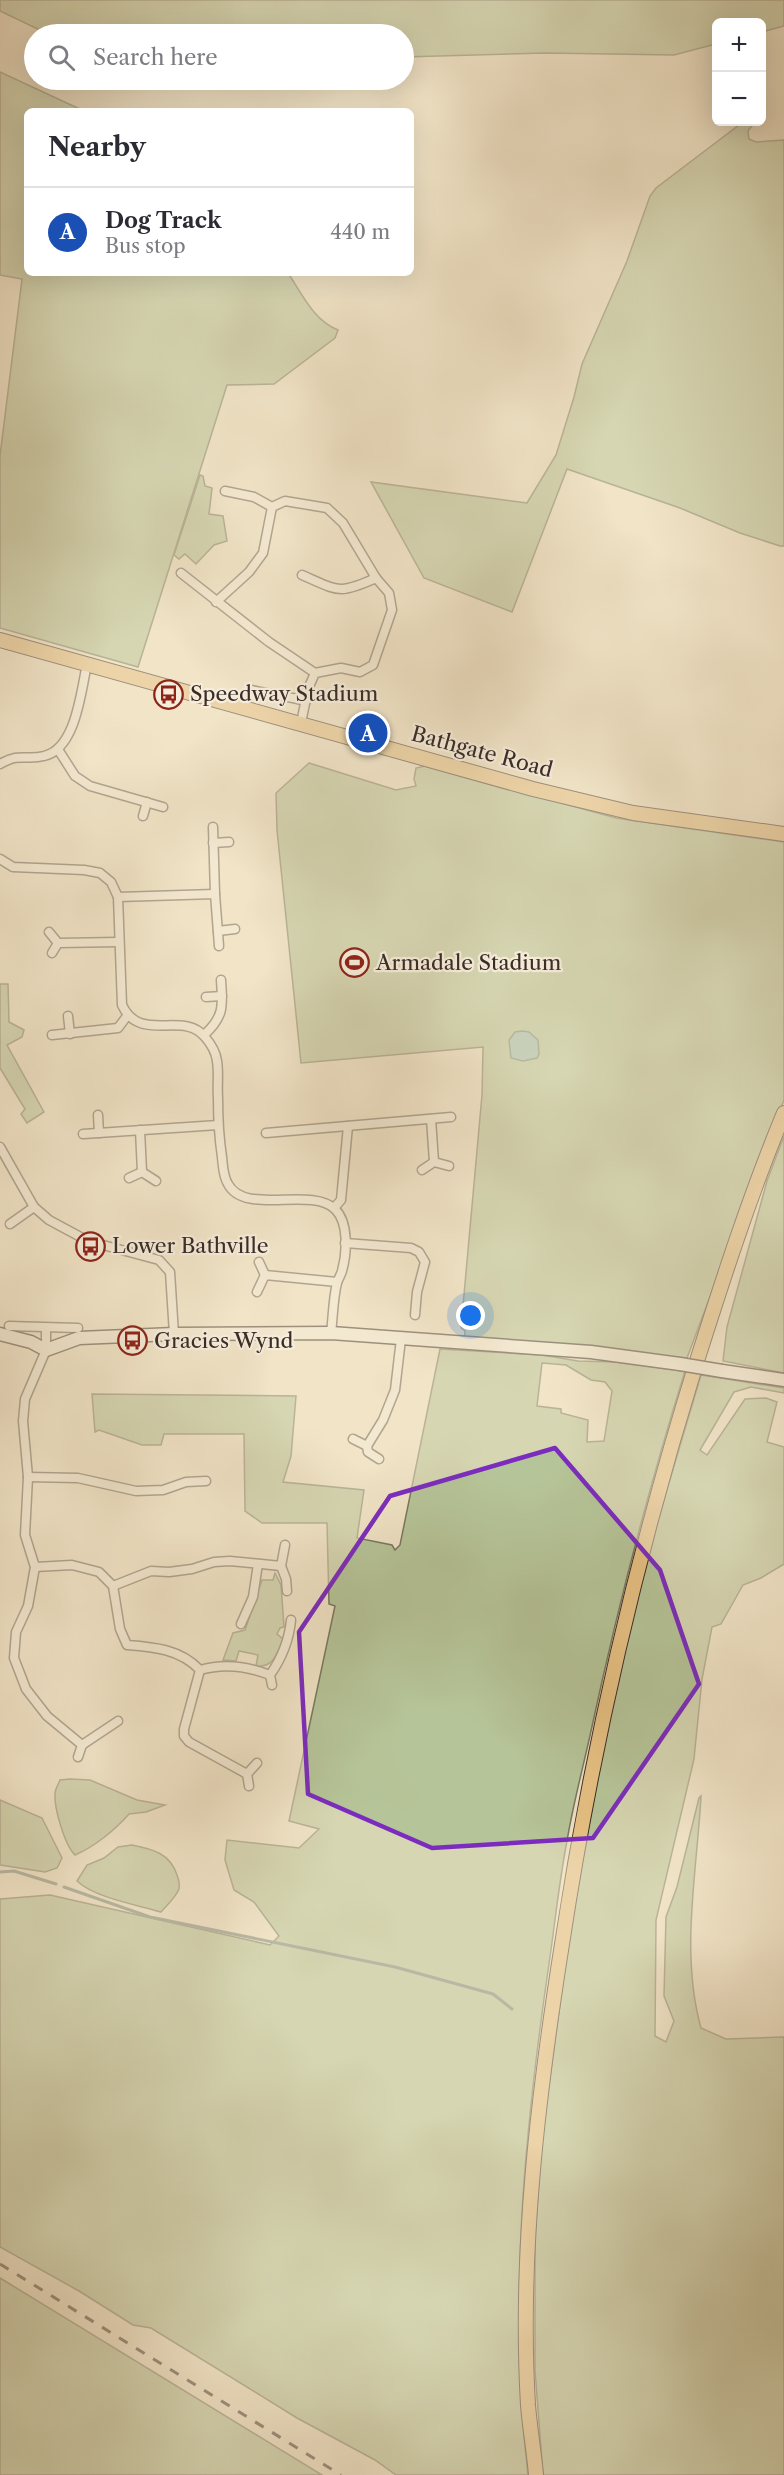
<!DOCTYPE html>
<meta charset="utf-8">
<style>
body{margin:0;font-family:"Libre Caslon Text",serif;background:#f2f2f3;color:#2b2b33}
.controls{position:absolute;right:18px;top:18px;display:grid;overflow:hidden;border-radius:9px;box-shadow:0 6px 24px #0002}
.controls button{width:54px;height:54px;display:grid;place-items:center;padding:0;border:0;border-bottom:2px solid #e1e1e2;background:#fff;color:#2b2b33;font:30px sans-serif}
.you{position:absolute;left:471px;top:1316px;width:21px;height:21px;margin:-15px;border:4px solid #fff;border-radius:50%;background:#1a73e8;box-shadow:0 0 0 9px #1a73e833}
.badge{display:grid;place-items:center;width:39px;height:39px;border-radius:50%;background:#8f2418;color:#fff;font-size:20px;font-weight:700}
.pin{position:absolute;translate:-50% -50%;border:3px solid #fff;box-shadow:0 2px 6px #0006}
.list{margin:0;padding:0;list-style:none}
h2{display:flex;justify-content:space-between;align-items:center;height:78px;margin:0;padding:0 24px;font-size:26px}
h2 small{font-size:20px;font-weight:400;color:#7c7c81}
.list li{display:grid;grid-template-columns:39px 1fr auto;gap:18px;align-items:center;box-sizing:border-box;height:90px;padding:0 24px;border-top:2px solid #e1e1e2}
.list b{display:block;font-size:22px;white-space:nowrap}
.list p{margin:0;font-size:20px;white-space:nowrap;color:#7c7c81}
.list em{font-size:20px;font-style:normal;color:#7c7c81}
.icon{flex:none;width:33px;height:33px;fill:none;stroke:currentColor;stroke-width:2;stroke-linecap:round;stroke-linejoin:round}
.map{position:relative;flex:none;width:784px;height:2475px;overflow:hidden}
.search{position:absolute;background:#fff;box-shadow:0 6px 24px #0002;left:24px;top:24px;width:390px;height:66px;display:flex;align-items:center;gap:15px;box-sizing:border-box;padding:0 21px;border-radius:33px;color:#7c7c81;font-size:22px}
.panel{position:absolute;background:#fff;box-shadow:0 6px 24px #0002;left:24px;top:108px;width:390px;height:168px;border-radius:9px}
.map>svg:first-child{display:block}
.green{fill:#b6c599;stroke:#787860;stroke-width:1.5;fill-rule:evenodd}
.water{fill:#9bbfb1;stroke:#74847a;stroke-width:1.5}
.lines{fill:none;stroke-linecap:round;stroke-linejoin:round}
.stream{stroke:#74847a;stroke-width:3}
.minor-casing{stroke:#675a4f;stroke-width:11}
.secondary-casing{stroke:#392c27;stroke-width:15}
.primary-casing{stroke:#392c27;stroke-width:16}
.minor{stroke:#f6eddb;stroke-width:8}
.secondary{stroke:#f6eddb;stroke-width:12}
.primary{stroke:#e8c284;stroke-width:14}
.rail{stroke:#392c27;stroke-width:3;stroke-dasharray:10 10;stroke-linecap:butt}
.secondary-bridge-casing{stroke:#392c27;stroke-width:15;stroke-linecap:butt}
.secondary-bridge{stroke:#f6eddb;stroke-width:12}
.marked{fill:none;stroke:#7b2cbf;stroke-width:4.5;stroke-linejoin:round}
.labels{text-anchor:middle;stroke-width:4.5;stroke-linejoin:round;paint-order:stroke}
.poi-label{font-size:21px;fill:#392c27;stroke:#f6eddb;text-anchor:start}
.street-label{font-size:21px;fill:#392c27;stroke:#f6eddb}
</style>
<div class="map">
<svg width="784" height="2475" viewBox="0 0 784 2475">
<rect width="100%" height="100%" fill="#f1e4c7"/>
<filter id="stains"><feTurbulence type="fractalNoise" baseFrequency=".00333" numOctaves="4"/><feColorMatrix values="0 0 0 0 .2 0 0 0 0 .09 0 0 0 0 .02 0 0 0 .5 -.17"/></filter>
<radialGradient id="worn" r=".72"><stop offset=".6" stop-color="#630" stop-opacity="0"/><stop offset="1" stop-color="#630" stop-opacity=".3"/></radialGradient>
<!-- green -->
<g class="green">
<path d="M 0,0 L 784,0 L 784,26 L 762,32 L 762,22 L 716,22 L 716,44 L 674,55 L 546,53 L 404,57 L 404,34 L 48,34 L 0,11 Z"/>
<path d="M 0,72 L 84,111 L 27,111 L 27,273 L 288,273 C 302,294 314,321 338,330 L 335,338 L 274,384 L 227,385 L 138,667 L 0,628 L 0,456 L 22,279 L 0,275 Z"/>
<path d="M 743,122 L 755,122 L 748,131 L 749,139 L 756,142 L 784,140 L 784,546 L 780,546 L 740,533 L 680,508 L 567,469 L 512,612 L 424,578 L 371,482 L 527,503 L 556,455 L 574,397 L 582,364 L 627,261 L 650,196 L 656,188 Z"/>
<path d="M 200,475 L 203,476 L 205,486 L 212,488 L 209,514 L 223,516 L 227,541 L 214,545 L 196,564 L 185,554 L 179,559 L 174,555 Z"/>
<path d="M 309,763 L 396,790 L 416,786 L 414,779 L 416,768 L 425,766 L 616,818 L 784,842 L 784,1100 L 687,1358 L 464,1344 L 465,1331 L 461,1328 L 482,1095 L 483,1047 L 301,1063 L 277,830 L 276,793 Z"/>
<path d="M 0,984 L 8,984 L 9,1022 L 24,1030 L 22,1037 L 7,1045 L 44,1112 L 27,1123 L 21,1114 L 25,1109 L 0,1068 Z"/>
<path d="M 784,1136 L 784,1373 L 723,1361 L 727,1327 L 767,1181 Z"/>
<path d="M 440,1349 L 542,1355 L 578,1361 L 616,1362 L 685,1371 C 648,1490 617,1610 591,1731 C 583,1768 573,1804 567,1841 C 559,1882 555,1923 549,1964 C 524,2134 508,2304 528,2475 L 396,2475 L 375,2460 L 297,2418 L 151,2328 L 133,2325 L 79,2291 L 0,2247 L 0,1899 L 50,1895 L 270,1945 L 279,1936 L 254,1902 L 234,1890 L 225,1860 L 227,1840 L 299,1848 L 319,1829 L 289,1821 L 335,1606 L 329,1604 L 327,1523 L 262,1523 L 245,1511 L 244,1434 L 164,1434 L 161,1445 L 142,1445 L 99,1430 L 95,1432 L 92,1394 L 296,1396 L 291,1456 L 283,1482 L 364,1490 L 357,1538 L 392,1545 L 395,1550 L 400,1545 ZM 542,1363 L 566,1365 L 591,1380 L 605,1382 L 612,1391 L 604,1441 L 587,1442 L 588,1420 L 561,1413 L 561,1409 L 537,1406 Z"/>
<path d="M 701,1375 L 784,1388 L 784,1393 L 751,1387 L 734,1392 L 700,1450 L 707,1455 L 745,1399 L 766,1398 L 777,1402 L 767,1442 L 784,1447 L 784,1564 L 761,1578 L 743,1585 L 721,1624 L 712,1627 L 702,1679 L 694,1759 L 656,1920 L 655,2036 L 666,2042 L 674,2021 L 664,1996 L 666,1917 L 677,1887 L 699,1798 L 701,1796 C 697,1872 680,1953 701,2028 L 726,2039 L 784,2037 L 784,2475 L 543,2475 L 535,2370 L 535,2239 L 542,2137 L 571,1922 L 609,1718 L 647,1557 Z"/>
<path d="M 275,1573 L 281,1585 L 284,1627 L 280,1628 L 277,1634 L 283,1639 C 277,1653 274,1668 256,1666 L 258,1655 L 239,1651 L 236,1661 L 223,1660 L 233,1633 L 245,1630 L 262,1580 L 273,1580 Z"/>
<path d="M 70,1779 L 90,1780 L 137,1800 L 165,1805 L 146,1812 L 129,1814 C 115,1830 94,1847 75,1855 C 65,1846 54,1808 55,1794 C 55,1789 58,1785 60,1780 Z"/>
<path d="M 0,1800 L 42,1818 L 62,1858 L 57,1868 L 45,1872 L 0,1865 Z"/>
<path d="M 132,1845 C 152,1849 170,1853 177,1875 C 179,1880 180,1884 179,1889 C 176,1897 167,1905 161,1912 C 138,1905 95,1898 77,1881 L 87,1865 L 104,1858 L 118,1847 Z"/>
<path d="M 0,2278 L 322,2475 L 0,2475 Z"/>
</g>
<!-- water -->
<path class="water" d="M 522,1031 L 529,1032 L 538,1040 L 539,1054 L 537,1058 L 523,1061 L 511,1058 L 509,1040 L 515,1032 Z"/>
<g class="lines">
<!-- stream -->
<g class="stream">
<path d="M 0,1872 L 14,1871 L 56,1884"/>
<path d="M 64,1887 L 150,1917 L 395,1967 L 493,1994 L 512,2009"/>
</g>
<defs>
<g id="minor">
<path d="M 225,491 L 254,497 L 272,507"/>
<path d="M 181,573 L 269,642 L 315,673"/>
<path d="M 302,575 C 339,591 338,595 376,578"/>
<path d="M 216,602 L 249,572 L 263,553 L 272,507 L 285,501 L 327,508 L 343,523 L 376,578 L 389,593 L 392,610 L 373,665 L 360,672 L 341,668 L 315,673 L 308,689 L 301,723"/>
<path d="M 252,690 C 270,695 288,696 306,701"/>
<path d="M 59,751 L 75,776 L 90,786 L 163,807"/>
<path d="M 0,764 C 21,752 25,761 44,756 C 76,749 81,691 87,664"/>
<path d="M 143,816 L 147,802"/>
<path d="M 213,827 L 215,894"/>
<path d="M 213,843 L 229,842"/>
<path d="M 0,859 L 13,867 L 84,870 L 100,873 L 111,882 L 118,897 L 122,1005 C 140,1044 183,1010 205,1037 C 211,1044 216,1053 217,1061 C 219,1073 217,1086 218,1098 C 218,1118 219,1137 222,1157 C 223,1166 223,1176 228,1184 C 245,1216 310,1186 335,1209 C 349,1223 347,1253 342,1271 C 341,1275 338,1279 337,1283 C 333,1299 333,1317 331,1333"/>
<path d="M 118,897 L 215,894 L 219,946"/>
<path d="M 218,931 L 235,929"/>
<path d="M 49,932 L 58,943 L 52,953"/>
<path d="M 58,943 L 119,942"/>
<path d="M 206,997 L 222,996"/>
<path d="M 68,1016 L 70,1034"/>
<path d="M 52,1035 L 118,1028 L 127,1016"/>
<path d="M 204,1035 C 224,1017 223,1006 221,980"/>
<path d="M 98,1115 L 99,1133"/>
<path d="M 431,1119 L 434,1162"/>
<path d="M 140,1130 L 142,1172 L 156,1181"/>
<path d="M 266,1133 L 451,1117"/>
<path d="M 83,1134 L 218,1125"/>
<path d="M 0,1147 L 34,1207 L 49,1220 L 88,1241 L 159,1260 L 170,1272 L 174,1334"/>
<path d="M 422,1170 L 434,1162 L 449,1166"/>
<path d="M 129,1178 L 142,1172"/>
<path d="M 334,1208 L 341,1200 L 348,1126"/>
<path d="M 10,1224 L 34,1207"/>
<path d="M 345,1243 L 411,1248 L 419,1252 L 425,1262 L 417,1292 L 415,1315"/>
<path d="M 259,1262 L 265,1275"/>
<path d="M 257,1292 L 265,1275 L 337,1282"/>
<path d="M 9,1326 L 78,1328"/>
<path d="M 46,1328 L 46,1350 L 25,1399 L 23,1421 L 28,1477 L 25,1535 L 35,1567 L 72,1565 L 99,1572 L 113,1586 L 120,1629 L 127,1645 C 154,1647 180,1649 200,1670 L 184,1729 L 184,1736 L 189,1742 L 247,1774 L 257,1763"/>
<path d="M 353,1439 L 367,1446 L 368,1452 L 379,1459"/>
<path d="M 367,1446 L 383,1420 L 395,1390 L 401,1339"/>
<path d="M 28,1477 L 78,1478 L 136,1491 L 163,1490 L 186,1482 L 206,1481"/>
<path d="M 285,1545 L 281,1566 L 286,1579 L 287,1591"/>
<path d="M 35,1567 L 28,1606 L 16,1632 L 14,1658 L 26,1689 L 47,1716 L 82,1745 L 78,1757"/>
<path d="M 113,1586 L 151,1571 L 169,1572 L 192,1569 L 214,1562 L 230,1561 L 281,1566"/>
<path d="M 241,1624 L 253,1597 L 258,1564"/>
<path d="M 200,1670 C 224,1663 247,1666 270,1675"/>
<path d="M 272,1685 L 270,1675 C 282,1658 289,1641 291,1620"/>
<path d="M 82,1745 L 118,1721"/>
<path d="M 247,1774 L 249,1786"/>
</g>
<g id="secondary">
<path d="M 0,1334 L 31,1342 L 46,1350 L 79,1338 L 174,1334 L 331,1333 L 591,1352 L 680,1364"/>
<path d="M 722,1371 L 784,1380"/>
</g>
<g id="primary">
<path d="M 0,640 L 533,789 L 633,813 L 784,834"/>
<path d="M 536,2475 C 534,2452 530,2429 528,2405 C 519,2252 538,2096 562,1944 C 592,1747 637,1554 696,1364 C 723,1279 750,1195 784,1113"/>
</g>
</defs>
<!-- minor casing -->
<use href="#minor" class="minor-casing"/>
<!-- secondary casing -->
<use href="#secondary" class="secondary-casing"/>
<!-- primary casing -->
<use href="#primary" class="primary-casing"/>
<!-- minor -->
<use href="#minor" class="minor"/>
<!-- secondary -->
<use href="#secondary" class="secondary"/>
<!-- primary -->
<use href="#primary" class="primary"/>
<!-- rail -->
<path class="rail" d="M 0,2264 L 341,2475"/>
<defs>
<path id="secondary-bridge" d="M 680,1364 L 722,1371"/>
</defs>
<!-- secondary-bridge casing -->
<use href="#secondary-bridge" class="secondary-bridge-casing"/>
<!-- secondary-bridge -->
<use href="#secondary-bridge" class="secondary-bridge"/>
</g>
<!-- marked area -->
<path d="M0 0H784V2475H0ZM 555,1448 L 660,1570 L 699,1684 L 593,1838 L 432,1848 L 308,1794 L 299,1632 L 390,1496 Z" fill="#f1e4c7" fill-opacity=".55" fill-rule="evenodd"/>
<path class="marked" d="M 555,1448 L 660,1570 L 699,1684 L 593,1838 L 432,1848 L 308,1794 L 299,1632 L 390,1496 Z"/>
<!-- icons -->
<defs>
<symbol id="bus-ring" viewBox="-11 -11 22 22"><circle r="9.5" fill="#f6eddb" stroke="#8f2418" stroke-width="1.5"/><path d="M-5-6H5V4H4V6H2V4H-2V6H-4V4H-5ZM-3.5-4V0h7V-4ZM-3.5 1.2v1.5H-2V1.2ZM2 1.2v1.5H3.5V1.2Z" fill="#8f2418"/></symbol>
<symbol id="stadium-ring" viewBox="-11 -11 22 22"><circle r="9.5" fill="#f6eddb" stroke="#8f2418" stroke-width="1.5"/><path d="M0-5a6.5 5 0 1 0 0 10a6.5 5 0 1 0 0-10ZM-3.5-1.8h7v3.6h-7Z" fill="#8f2418"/></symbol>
</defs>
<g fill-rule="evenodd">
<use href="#bus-ring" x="152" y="678" width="33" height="33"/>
<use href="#stadium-ring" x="338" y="946" width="33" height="33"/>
<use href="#bus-ring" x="74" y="1230" width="33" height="33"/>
<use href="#bus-ring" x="116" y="1324" width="33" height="33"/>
</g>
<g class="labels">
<!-- poi labels -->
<g class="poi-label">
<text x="190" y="701">Speedway Stadium</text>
<text x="376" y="970">Armadale Stadium</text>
<text x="112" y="1253">Lower Bathville</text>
<text x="154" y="1348">Gracies Wynd</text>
</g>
<!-- street labels -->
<g class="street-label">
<text transform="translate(482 752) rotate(15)" y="7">Bathgate Road</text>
</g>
</g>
<rect width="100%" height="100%" filter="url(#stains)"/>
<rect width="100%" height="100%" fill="url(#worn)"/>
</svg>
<div class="controls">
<button>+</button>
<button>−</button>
</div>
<div class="you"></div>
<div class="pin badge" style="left:368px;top:733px;background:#1a4fb4">A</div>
<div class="search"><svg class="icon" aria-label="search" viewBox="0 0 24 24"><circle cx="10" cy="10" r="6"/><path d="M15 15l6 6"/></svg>Search here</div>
<section class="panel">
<h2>Nearby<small></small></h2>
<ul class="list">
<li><span class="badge" style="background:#1a4fb4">A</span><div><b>Dog Track</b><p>Bus stop</p></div><em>440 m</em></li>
</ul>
</section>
</div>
